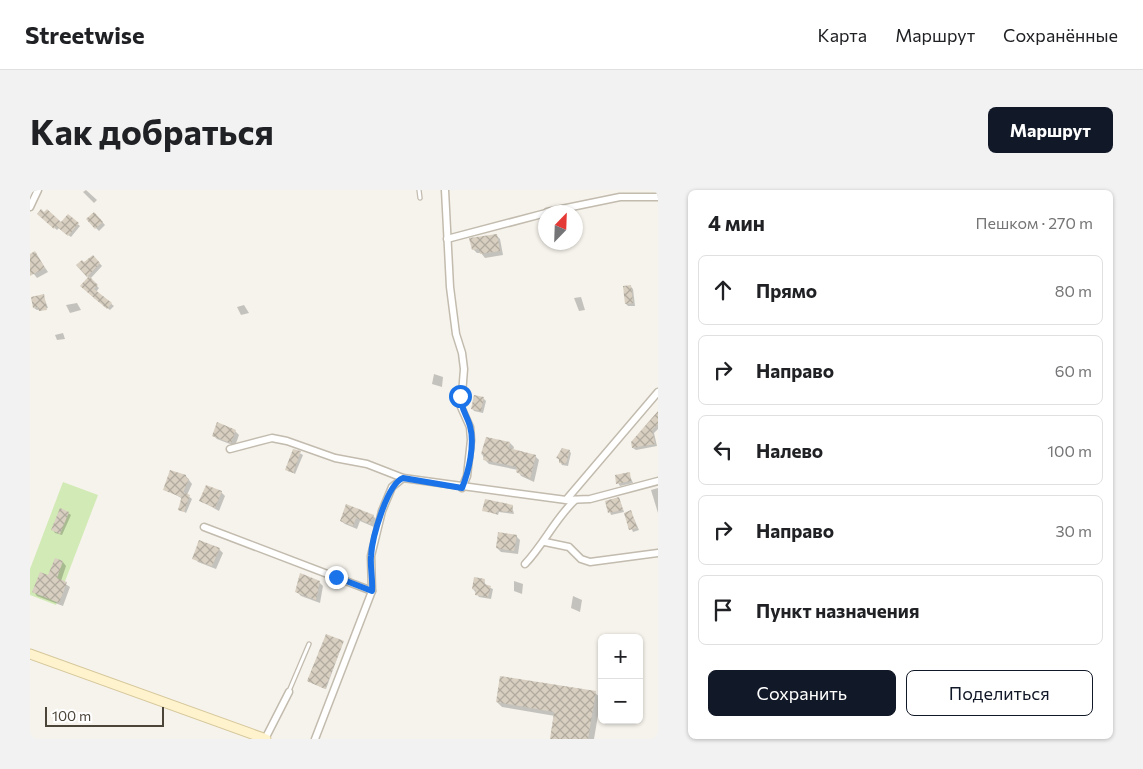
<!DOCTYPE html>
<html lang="ru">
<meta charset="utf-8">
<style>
body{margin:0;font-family:Commissioner,sans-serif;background:#f2f2f2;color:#202124}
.controls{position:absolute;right:15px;bottom:15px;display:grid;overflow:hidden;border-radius:8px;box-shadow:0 1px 4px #0004}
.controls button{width:45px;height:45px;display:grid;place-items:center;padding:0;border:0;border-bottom:1px solid #e0e0e0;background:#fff;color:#202124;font:25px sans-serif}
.compass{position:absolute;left:508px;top:15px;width:45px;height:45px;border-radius:50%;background:#fff;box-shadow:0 1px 4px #0004;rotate:23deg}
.scale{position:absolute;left:15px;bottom:12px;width:119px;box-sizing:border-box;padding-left:5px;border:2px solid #4b4439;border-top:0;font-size:14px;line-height:18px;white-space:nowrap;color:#4b4439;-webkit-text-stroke:4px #fff;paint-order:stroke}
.stop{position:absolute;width:15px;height:15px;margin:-11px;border:4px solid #1a73e8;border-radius:50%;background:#fff}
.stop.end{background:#1a73e8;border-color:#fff;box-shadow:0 1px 5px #0008}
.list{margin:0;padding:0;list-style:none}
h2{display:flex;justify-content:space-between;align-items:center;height:65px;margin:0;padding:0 20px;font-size:21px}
h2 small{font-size:16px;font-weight:400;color:#757577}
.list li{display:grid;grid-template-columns:32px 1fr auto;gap:15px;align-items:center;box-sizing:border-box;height:70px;margin:0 10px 10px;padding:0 10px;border:1px solid #e0e0e0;border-radius:8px}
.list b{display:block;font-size:19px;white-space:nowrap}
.list em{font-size:16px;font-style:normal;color:#757577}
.actions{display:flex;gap:10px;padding:15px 20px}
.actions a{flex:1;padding:11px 0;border:1px solid #111827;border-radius:8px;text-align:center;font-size:18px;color:#111827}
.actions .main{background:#111827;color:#fff}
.icon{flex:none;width:28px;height:28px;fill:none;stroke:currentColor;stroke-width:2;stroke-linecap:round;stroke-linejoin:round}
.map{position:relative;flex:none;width:628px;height:549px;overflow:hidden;border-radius:8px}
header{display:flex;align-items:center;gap:30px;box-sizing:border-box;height:70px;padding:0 25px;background:#fff;border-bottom:1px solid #e0e0e0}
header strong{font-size:24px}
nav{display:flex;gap:28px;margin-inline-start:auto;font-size:18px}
.intro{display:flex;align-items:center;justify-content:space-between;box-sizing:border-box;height:120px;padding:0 30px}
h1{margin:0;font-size:35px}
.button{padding:12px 22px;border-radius:8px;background:#111827;color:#fff;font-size:18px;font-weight:700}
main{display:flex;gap:30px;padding:0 30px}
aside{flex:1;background:#fff;border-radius:8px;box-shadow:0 1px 4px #0004}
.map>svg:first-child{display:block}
.pitch{fill:#d2eab5}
.shadow{fill:#0003}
.building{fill:url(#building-cross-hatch)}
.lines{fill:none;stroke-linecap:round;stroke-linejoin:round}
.service-casing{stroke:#c2bbae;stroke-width:5.5}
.minor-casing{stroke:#c2bbae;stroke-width:9}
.secondary-casing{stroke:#d6c79b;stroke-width:11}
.service{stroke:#fff;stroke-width:3}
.minor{stroke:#fff;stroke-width:6}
.secondary{stroke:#fff3cd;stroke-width:9}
.route{stroke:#1a73e8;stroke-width:6}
</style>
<header>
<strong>Streetwise</strong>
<nav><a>Карта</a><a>Маршрут</a><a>Сохранённые</a></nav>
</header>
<div class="intro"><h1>Как добраться</h1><a class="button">Маршрут</a></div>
<main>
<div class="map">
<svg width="628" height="549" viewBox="0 0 628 549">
<defs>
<pattern id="building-cross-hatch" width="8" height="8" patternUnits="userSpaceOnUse" patternTransform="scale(1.25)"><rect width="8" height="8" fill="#d8cfc1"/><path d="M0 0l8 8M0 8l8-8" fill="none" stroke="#b1aa9e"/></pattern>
</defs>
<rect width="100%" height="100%" fill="#f6f3ec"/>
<!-- pitch -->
<path class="pitch" d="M 33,292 L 68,305 L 26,415 L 0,405 L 0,379 Z"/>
<!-- shadow -->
<g class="shadow">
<path d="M 56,0 L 67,10 L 64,13 L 53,2 Z"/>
<path d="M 64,23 L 75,35 L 69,41 L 57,29 Z"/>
<path d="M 9,24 L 31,34 L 38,26 L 50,36 L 41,47 L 29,38 L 27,40 Z"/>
<path d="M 466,45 L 470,49 L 473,65 L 455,68 L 451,63 L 447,63 L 443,59 Z"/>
<path d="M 523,52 L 537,52 L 537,57 L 525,58 Z"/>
<path d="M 5,63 L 18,82 L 7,88 L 0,79 L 0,65 Z"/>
<path d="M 63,66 L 72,76 L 60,89 L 69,98 L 66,102 L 84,116 L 80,120 L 64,108 L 59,88 L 48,75 L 54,74 Z"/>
<path d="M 600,96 L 603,99 L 605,116 L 598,116 L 596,114 Z"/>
<path d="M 13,105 L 18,118 L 7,120 L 4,118 Z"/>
<path d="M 551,107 L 555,120 L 549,121 L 544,108 Z"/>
<path d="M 47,113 L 51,120 L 40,123 L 36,115 Z"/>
<path d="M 214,115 L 219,123 L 211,125 L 207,117 Z"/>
<path d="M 33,143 L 35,149 L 27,150 L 25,145 Z"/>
<path d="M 404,184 L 413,187 L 412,197 L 402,194 Z"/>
<path d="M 453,208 L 456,211 L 453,223 L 444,221 L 442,218 Z"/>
<path d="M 628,223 L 628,239 L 624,243 L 627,256 L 606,260 L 603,258 Z"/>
<path d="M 205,241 L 209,245 L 205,256 L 187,249 L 183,245 Z"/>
<path d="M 480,253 L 484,257 L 483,261 L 505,266 L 509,270 L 504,292 L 491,286 L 488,280 L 459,274 L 455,270 L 452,264 Z"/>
<path d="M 264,260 L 273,265 L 265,284 L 257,279 Z"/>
<path d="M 539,261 L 541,263 L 538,276 L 532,275 L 528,268 L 529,264 Z"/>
<path d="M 599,284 L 603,293 L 590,296 L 588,293 Z"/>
<path d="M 156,286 L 162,294 L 157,305 L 162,309 L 156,323 L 150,319 L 153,309 L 135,299 Z"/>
<path d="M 628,298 L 628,323 L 621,300 Z"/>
<path d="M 191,302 L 195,306 L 189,321 L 171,311 Z"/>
<path d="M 589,308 L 594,322 L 581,325 L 576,311 Z"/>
<path d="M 317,316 L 343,326 L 347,330 L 344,337 L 330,331 L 327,339 L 315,334 L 311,331 Z"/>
<path d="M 482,316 L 484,324 L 469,322 L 468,325 L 454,320 Z"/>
<path d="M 601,322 L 609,340 L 603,342 L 595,323 Z"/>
<path d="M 38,323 L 41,325 L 32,345 L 25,343 L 23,340 Z"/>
<path d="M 486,346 L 490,350 L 488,364 L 471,362 L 467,358 Z"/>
<path d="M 189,359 L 193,363 L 186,379 L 168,372 L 164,368 Z"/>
<path d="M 33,372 L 36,376 L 31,391 L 40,397 L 33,416 L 7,406 L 4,402 Z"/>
<path d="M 454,390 L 456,396 L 463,399 L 461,409 L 449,407 L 443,399 Z"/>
<path d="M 484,391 L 493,394 L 492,404 L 484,401 Z"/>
<path d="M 289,392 L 293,396 L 290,413 L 271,406 L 267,402 Z"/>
<path d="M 543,406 L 552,410 L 550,422 L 541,418 Z"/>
<path d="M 313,452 L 296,499 L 279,492 L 278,491 Z"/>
<path d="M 565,503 L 571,508 L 564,549 L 522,549 L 525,526 L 472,517 L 467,512 Z"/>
</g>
<!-- building -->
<g class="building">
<path d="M 11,19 L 14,22 L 17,19 L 31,32 L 38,24 L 49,33 L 38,46 L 26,36 L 24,39 L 7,24 Z"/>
<path d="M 64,22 L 73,32 L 65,39 L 56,29 Z"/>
<path d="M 467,44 L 470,61 L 450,64 L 449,59 L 442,60 L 439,48 Z"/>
<path d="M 5,61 L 15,78 L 0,86 L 0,64 Z"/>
<path d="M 63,65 L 70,73 L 57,87 L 46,75 L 52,70 L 54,72 Z"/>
<path d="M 59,86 L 68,95 L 64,99 L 82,113 L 77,119 L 50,96 Z"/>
<path d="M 601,95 L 603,113 L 595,114 L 593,96 Z"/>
<path d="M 14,104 L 17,120 L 9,121 L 8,117 L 3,118 L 1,107 Z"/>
<path d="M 444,205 L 454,207 L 451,221 L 441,219 Z"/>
<path d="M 628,221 L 628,234 L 622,240 L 625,254 L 602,258 L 601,252 Z"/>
<path d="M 187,232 L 206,240 L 201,253 L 182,246 Z"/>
<path d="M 456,247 L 480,252 L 479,258 L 506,265 L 500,289 L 486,282 L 487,277 L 453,270 L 454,265 L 451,264 Z"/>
<path d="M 532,258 L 540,260 L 536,274 L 529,273 L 529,269 L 526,268 Z"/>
<path d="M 263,259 L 271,261 L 263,283 L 255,280 Z"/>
<path d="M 140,280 L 156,285 L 156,288 L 159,289 L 151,307 L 133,300 Z"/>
<path d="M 600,282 L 601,291 L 586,294 L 585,285 Z"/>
<path d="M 176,295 L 192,301 L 185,318 L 169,311 Z"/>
<path d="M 153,302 L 160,305 L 154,322 L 148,320 Z"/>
<path d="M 589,307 L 593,320 L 578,323 L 575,311 Z"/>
<path d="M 455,309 L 483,315 L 482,322 L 467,321 L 467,324 L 452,321 Z"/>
<path d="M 316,314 L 344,325 L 340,334 L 326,328 L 323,336 L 310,331 Z"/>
<path d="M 30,318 L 39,322 L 30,344 L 21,340 Z"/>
<path d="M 601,320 L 607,338 L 599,340 L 594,323 Z"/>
<path d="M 468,342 L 487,345 L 484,361 L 466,358 Z"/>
<path d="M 169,350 L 190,358 L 182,376 L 162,369 Z"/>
<path d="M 25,368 L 33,371 L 27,388 L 37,392 L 29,413 L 2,402 L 10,382 L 18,385 Z"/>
<path d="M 270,383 L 290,391 L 286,410 L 265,402 Z"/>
<path d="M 444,387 L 455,389 L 454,394 L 461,396 L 458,407 L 445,405 L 446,400 L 442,399 Z"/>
<path d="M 296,444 L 314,451 L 295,499 L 277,491 Z"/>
<path d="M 470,486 L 566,501 L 558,549 L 520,549 L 524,522 L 466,512 Z"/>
</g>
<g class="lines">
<defs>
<g id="service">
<path d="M 389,0 L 390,8"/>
<path d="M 259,501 L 279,454"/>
</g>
<g id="minor">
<path d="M 415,0 L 420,97 L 426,144 L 432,163 L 434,179 L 431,217 L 440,237 L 441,250 L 437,286 L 432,298"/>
<path d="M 0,17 L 8,0"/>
<path d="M 517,22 L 590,7 L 628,7"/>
<path d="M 417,49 L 516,23"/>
<path d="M 200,259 L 242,248 L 257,251 L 305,268 L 337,274 L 373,288 L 536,310 L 560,309 L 628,291"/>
<path d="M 536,310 L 628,202"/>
<path d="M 174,337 L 342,401"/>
<path d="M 515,352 L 539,357 L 551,369 L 560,372 L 628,363"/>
<path d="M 495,374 C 514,354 525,329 545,310"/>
<path d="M 235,549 L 259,502"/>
<path d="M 285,549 L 342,401 L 341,366 L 352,321 L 362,297 L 373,288"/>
</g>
<path id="secondary" d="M 0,464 L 236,549"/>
</defs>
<!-- service casing -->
<use href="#service" class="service-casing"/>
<!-- minor casing -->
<use href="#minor" class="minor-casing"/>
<!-- secondary casing -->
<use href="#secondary" class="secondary-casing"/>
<!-- service -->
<use href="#service" class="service"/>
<!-- minor -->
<use href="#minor" class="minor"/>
<!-- secondary -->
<use href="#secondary" class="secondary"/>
</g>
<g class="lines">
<!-- route -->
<path class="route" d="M 306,387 L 342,401 C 343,389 340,378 341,366 C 342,348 357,294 373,288 L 432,298 C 439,281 445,254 440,236 C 437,225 431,219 430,206"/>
</g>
</svg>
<div class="controls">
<button>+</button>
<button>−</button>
</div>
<svg class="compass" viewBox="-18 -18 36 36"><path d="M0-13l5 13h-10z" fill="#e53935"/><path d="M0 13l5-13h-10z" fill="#757577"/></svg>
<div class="scale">100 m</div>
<div class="stop" style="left:430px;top:206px"></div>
<div class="stop end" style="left:306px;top:387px"></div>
</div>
<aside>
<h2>4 мин<small>Пешком · 270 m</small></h2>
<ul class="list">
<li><svg class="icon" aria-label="ahead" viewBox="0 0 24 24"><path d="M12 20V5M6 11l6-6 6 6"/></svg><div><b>Прямо</b></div><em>80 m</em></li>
<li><svg class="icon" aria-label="right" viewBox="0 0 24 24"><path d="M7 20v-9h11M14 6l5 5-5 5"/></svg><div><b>Направо</b></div><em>60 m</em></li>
<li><svg class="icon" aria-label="left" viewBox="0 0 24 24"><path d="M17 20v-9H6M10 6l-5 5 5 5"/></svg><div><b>Налево</b></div><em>100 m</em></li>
<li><svg class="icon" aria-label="right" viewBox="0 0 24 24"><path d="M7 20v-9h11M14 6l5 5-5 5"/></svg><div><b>Направо</b></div><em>30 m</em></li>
<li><svg class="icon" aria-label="arrive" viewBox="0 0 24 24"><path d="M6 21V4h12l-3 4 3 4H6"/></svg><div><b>Пункт назначения</b></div></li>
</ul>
<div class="actions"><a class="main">Сохранить</a><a>Поделиться</a></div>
</aside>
</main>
